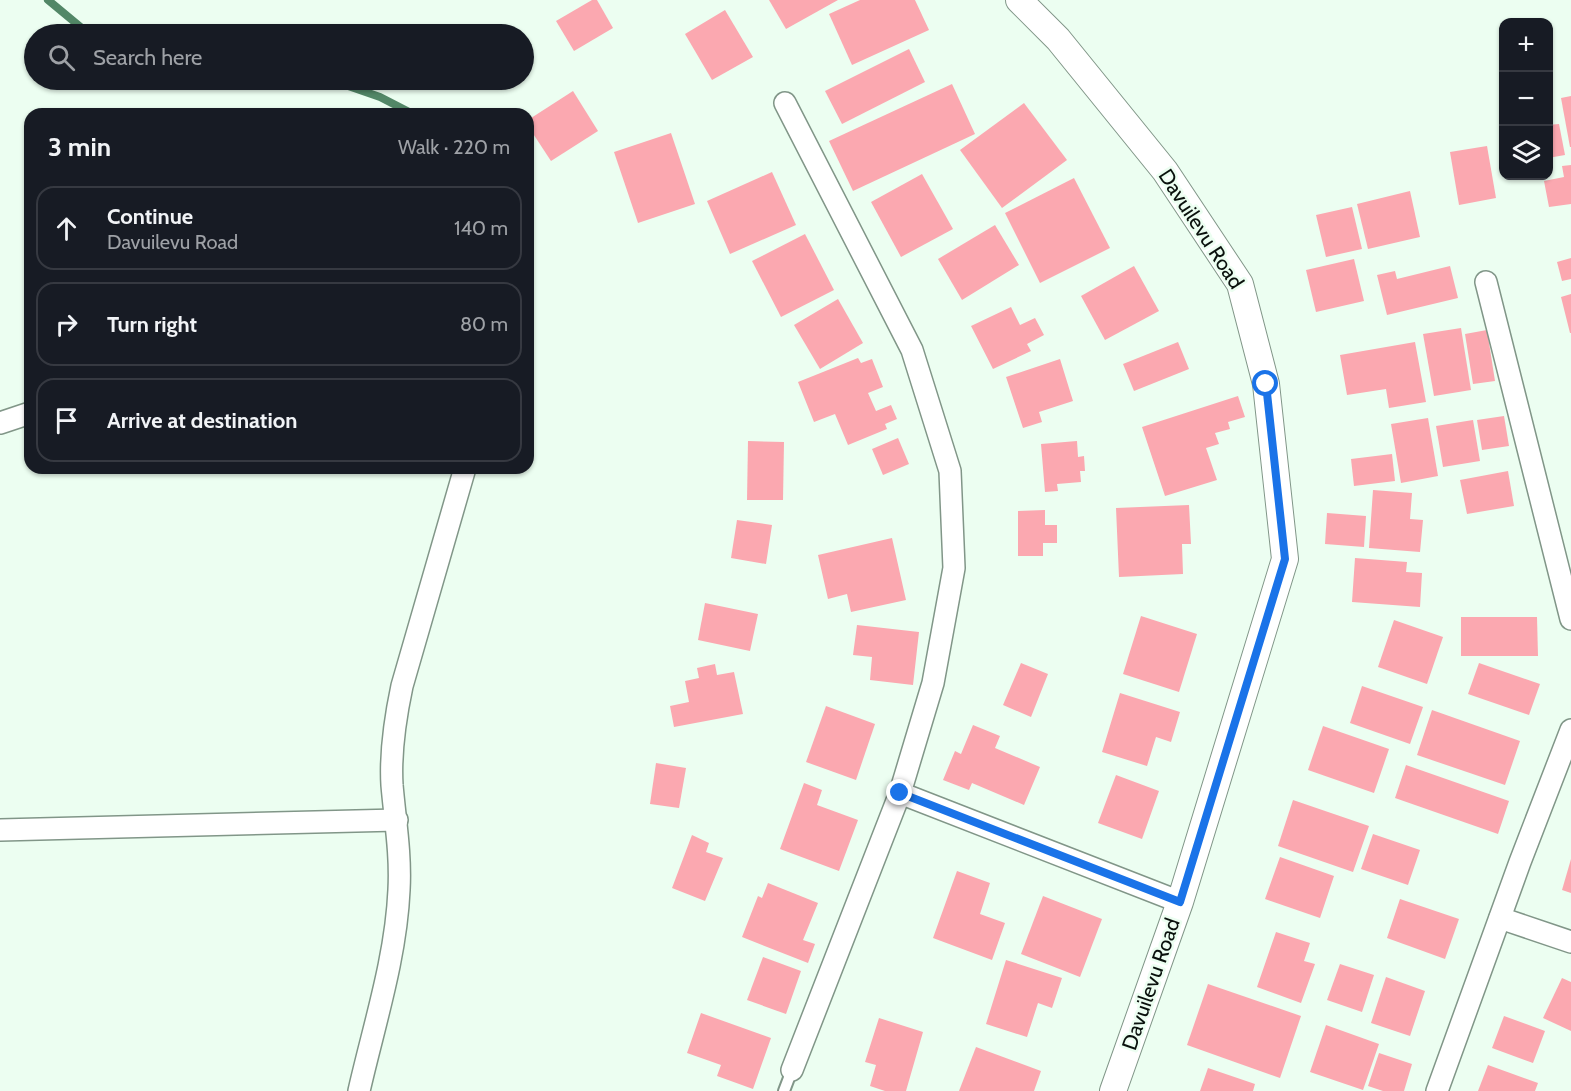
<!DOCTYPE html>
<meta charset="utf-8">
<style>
body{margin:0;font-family:Cabin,sans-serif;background:#20242c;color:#f1f3f6}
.controls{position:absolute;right:18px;top:18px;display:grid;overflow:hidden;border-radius:12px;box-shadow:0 2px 4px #0004}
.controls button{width:54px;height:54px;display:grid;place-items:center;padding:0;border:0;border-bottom:2px solid #363941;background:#171b24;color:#f1f3f6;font:30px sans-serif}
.stop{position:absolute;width:18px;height:18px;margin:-14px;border:4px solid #1a73e8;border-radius:50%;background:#fff}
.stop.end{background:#1a73e8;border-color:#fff;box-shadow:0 2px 6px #0008}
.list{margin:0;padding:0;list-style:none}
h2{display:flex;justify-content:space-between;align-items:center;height:78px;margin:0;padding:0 24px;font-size:26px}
h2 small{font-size:20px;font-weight:400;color:#9ea1a6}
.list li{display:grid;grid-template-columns:39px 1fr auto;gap:18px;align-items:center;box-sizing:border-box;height:84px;margin:0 12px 12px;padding:0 12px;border:2px solid #363941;border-radius:18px}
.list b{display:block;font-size:22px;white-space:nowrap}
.list p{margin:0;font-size:20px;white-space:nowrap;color:#9ea1a6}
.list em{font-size:20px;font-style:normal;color:#9ea1a6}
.icon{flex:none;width:33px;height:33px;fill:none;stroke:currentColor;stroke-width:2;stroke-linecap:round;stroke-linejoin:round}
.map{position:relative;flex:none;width:1571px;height:1091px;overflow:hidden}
.search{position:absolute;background:#171b24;box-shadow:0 2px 4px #0004;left:24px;top:24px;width:510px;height:66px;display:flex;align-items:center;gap:15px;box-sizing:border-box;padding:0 21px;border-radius:33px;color:#9ea1a6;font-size:22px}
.panel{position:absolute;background:#171b24;box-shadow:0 2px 4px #0004;left:24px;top:108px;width:510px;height:366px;border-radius:18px}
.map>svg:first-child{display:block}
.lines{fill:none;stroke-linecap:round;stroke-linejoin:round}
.stream{stroke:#528767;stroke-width:8}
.building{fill:#fba8b0}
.service-casing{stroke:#819688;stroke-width:14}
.minor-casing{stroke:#819688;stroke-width:24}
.tertiary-casing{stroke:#819688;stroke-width:28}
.service{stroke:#fff;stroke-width:10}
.minor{stroke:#fff;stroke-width:21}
.tertiary{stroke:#fff;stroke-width:26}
.route{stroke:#1a73e8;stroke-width:8}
.labels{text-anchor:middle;stroke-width:5;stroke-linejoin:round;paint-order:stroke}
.street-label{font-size:21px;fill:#0a110d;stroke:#ecfef1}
</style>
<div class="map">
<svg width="1571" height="1091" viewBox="0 0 1571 1091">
<rect width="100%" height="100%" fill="#ecfef1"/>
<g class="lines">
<!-- stream -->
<g class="stream">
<path d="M 48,0 L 89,34"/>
<path d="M 161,80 L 185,85 L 223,80"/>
<path d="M 331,80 L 380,97 L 413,114"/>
</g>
</g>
<!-- building -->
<g class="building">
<path d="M 592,0 L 597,0 L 613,28 L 574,51 L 556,21 Z"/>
<path d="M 769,0 L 838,0 L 786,29 Z"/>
<path d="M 860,0 L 915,0 L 929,30 L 852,65 L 829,14 Z"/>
<path d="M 725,10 L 753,57 L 712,80 L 685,34 Z"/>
<path d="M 909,49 L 925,82 L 842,124 L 825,91 Z"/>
<path d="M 952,84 L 975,134 L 853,191 L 829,141 Z"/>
<path d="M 573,91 L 598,131 L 551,161 L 528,126 L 528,120 Z"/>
<path d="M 1571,96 L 1571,147 L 1570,147 L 1561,98 Z"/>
<path d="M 1024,103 L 1067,160 L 1002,208 L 960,150 Z"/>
<path d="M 1559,124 L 1565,155 L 1548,158 L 1548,125 Z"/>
<path d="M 671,133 L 695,204 L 638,223 L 614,152 Z"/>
<path d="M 1487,146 L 1496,198 L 1459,205 L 1450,152 Z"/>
<path d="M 1571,165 L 1571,204 L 1549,207 L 1544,181 L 1564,177 L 1562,166 Z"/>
<path d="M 772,172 L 796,225 L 730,254 L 707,201 Z"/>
<path d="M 922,174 L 953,229 L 901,257 L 871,202 Z"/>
<path d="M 1074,178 L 1110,248 L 1040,283 L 1005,213 Z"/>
<path d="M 1410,191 L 1420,237 L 1368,249 L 1357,204 Z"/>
<path d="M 1352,207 L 1362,249 L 1326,257 L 1316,215 Z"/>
<path d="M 995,225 L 1019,265 L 962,300 L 938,259 Z"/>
<path d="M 805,234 L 834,290 L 781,317 L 752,261 Z"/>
<path d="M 1571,258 L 1571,279 L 1562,281 L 1557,262 Z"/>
<path d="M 1354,259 L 1364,301 L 1316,312 L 1306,270 Z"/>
<path d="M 1134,266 L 1159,311 L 1105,340 L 1081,296 Z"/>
<path d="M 1450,266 L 1458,298 L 1387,315 L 1377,275 L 1395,271 L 1397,279 Z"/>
<path d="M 1571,294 L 1571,333 L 1570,333 L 1561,297 Z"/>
<path d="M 838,299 L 863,343 L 820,369 L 794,325 Z"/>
<path d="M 1011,307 L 1020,325 L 1035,318 L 1044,335 L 1027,344 L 1031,351 L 993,369 L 971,326 Z"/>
<path d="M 1461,328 L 1471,390 L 1434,396 L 1423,334 Z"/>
<path d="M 1487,330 L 1495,381 L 1473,384 L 1465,334 Z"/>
<path d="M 1178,342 L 1189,369 L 1134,391 L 1123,364 Z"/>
<path d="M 1415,342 L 1426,402 L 1389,408 L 1386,389 L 1347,395 L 1340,355 Z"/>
<path d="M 858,358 L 861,363 L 872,359 L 883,387 L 868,393 L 876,411 L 891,405 L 897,419 L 885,424 L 887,429 L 848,445 L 835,414 L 814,422 L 798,382 Z"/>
<path d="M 1060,359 L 1073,401 L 1039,412 L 1042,422 L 1023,428 L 1006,377 Z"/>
<path d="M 1238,396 L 1245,417 L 1228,422 L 1230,429 L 1215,433 L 1219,444 L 1206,448 L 1217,480 L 1165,496 L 1142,427 Z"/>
<path d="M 1504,416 L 1509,446 L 1482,450 L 1477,420 Z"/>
<path d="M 1428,418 L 1438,476 L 1401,483 L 1391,424 Z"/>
<path d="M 1473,420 L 1480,461 L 1443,467 L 1436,426 Z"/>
<path d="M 898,438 L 909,464 L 883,475 L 872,449 Z"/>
<path d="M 748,441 L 784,442 L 783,500 L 747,500 Z"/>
<path d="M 1077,441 L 1078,457 L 1084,456 L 1085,471 L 1080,471 L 1081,482 L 1057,484 L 1058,491 L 1045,492 L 1041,444 Z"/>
<path d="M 1392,454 L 1395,481 L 1354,486 L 1351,459 Z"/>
<path d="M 1508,471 L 1514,506 L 1467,514 L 1460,480 Z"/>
<path d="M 1373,490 L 1412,493 L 1410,519 L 1423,520 L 1420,552 L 1369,548 Z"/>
<path d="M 1189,505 L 1191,544 L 1182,544 L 1183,574 L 1119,577 L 1116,508 Z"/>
<path d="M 1045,510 L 1045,525 L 1057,525 L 1057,543 L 1043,543 L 1043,556 L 1018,556 L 1018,511 Z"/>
<path d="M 1327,513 L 1366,516 L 1364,547 L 1325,544 Z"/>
<path d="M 737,520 L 772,525 L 766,564 L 731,558 Z"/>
<path d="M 892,538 L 906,600 L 851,612 L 847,594 L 828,599 L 818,555 Z"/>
<path d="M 1355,558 L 1407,562 L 1406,572 L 1422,573 L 1420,607 L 1352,602 Z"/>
<path d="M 705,603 L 758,614 L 750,651 L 698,640 Z"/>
<path d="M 1141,616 L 1197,634 L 1179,692 L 1123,674 Z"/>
<path d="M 1461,617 L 1537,617 L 1538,656 L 1461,656 Z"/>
<path d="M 1394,620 L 1443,637 L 1427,684 L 1378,667 Z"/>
<path d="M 857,625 L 919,632 L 913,685 L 870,680 L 872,657 L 853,655 Z"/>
<path d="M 1021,663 L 1048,674 L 1031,717 L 1003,705 Z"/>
<path d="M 1479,663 L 1540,684 L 1529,715 L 1468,694 Z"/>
<path d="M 715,664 L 717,675 L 734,672 L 743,714 L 674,727 L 670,706 L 689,702 L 685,681 L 699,678 L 697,668 Z"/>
<path d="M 1362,686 L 1423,707 L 1410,744 L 1350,723 Z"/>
<path d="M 1120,693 L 1180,712 L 1171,742 L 1156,737 L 1147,766 L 1102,752 Z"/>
<path d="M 826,706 L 875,724 L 856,780 L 806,762 Z"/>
<path d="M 1432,710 L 1520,741 L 1505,785 L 1417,755 Z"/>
<path d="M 973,725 L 1000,736 L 995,748 L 1040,767 L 1024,805 L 972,783 L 969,790 L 943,780 L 955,751 L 961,754 Z"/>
<path d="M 1323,726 L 1389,749 L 1374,793 L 1308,770 Z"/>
<path d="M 656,763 L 686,768 L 679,808 L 650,804 Z"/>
<path d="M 1406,765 L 1509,801 L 1498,834 L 1395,798 Z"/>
<path d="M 1116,775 L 1159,791 L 1142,839 L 1098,823 Z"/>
<path d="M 804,783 L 822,790 L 817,805 L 858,820 L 839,871 L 780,849 Z"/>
<path d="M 1293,800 L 1369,826 L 1353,872 L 1278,846 Z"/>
<path d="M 1373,834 L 1420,850 L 1408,885 L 1361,869 Z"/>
<path d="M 692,835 L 709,843 L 706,852 L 723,858 L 705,901 L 672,888 Z"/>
<path d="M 1280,857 L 1334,876 L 1320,918 L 1265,899 Z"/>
<path d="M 1571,859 L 1571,893 L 1562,890 Z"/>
<path d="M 957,871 L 990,883 L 980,914 L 1005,923 L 992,960 L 933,938 Z"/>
<path d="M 768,883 L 818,903 L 803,940 L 815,944 L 808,963 L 742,937 L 758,896 L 762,898 Z"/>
<path d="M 1043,896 L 1102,919 L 1080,977 L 1021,954 Z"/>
<path d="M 1400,899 L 1459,919 L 1445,959 L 1387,938 Z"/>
<path d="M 1276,932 L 1310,943 L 1304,961 L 1315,964 L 1301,1003 L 1257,987 Z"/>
<path d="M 763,957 L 801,971 L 786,1014 L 747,1000 Z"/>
<path d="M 1006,960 L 1062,978 L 1052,1008 L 1038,1003 L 1027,1037 L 986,1024 Z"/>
<path d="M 1340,964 L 1374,975 L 1362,1012 L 1327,1000 Z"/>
<path d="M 1386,977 L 1425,991 L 1410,1036 L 1371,1023 Z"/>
<path d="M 1562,978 L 1571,982 L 1571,1031 L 1543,1018 Z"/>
<path d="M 1208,984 L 1301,1016 L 1280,1078 L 1187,1045 Z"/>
<path d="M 701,1013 L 771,1038 L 753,1089 L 717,1076 L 721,1065 L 687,1053 Z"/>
<path d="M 1504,1016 L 1545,1031 L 1533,1063 L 1492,1048 Z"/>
<path d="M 879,1018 L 923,1032 L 906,1091 L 885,1091 L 870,1086 L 876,1065 L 865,1062 Z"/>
<path d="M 1326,1025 L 1379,1044 L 1363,1090 L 1310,1072 Z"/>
<path d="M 976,1047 L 1041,1071 L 1034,1091 L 959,1091 Z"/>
<path d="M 1379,1053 L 1412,1064 L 1404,1091 L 1383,1091 L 1368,1086 Z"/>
<path d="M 1488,1065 L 1538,1083 L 1535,1091 L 1478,1091 Z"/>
<path d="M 1208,1068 L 1255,1084 L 1253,1091 L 1200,1091 Z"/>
</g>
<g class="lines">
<defs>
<path id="service" d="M 784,1091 L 792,1070"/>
<g id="minor">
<path d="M 785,103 L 912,350 L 950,471 L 954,568 L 933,683 L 900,793 L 792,1070"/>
<path d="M 1486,282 L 1571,619"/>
<path d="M 0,423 L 30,413"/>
<path d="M 900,793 L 1180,902"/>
<path d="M 0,830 L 397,820"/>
<path d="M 1500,918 L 1571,942"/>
<path d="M 359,1091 C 374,1025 396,958 399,890 C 401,854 395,820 392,785 C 390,751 395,719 402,686 L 465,468"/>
<path d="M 1437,1091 L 1520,862 L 1571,730"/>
</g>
<path id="tertiary" d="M 1019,0 L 1058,39 L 1165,171 L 1240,284 L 1266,384 L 1285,559 L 1180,902 L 1113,1091"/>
</defs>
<!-- service casing -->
<use href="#service" class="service-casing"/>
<!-- minor casing -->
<use href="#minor" class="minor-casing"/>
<!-- tertiary casing -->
<use href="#tertiary" class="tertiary-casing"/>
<!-- service -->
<use href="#service" class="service"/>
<!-- minor -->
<use href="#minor" class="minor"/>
<!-- tertiary -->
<use href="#tertiary" class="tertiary"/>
</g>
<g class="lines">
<!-- route -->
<path class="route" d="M 900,793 L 1180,902 L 1285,559 L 1266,384"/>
</g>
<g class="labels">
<!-- street labels -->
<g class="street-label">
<text transform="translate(1201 229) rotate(57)" y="7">Davuilevu Road</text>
<text transform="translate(1151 984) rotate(-71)" y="7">Davuilevu Road</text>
</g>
</g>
</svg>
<div class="controls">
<button>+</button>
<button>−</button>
<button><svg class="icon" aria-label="layers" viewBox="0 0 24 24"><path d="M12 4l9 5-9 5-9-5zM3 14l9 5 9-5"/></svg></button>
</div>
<div class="stop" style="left:1266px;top:384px"></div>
<div class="stop end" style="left:900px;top:793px"></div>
<div class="search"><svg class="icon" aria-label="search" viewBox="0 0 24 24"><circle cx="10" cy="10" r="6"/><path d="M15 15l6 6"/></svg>Search here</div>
<section class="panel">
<h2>3 min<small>Walk · 220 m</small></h2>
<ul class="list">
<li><svg class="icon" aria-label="ahead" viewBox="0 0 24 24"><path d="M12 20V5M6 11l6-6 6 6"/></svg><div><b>Continue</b><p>Davuilevu Road</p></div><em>140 m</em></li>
<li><svg class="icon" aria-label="right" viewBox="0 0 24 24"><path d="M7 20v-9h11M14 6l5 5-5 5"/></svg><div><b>Turn right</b></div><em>80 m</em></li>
<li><svg class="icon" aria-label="arrive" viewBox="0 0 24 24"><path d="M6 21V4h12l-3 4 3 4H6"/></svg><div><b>Arrive at destination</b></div></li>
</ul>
</section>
</div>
